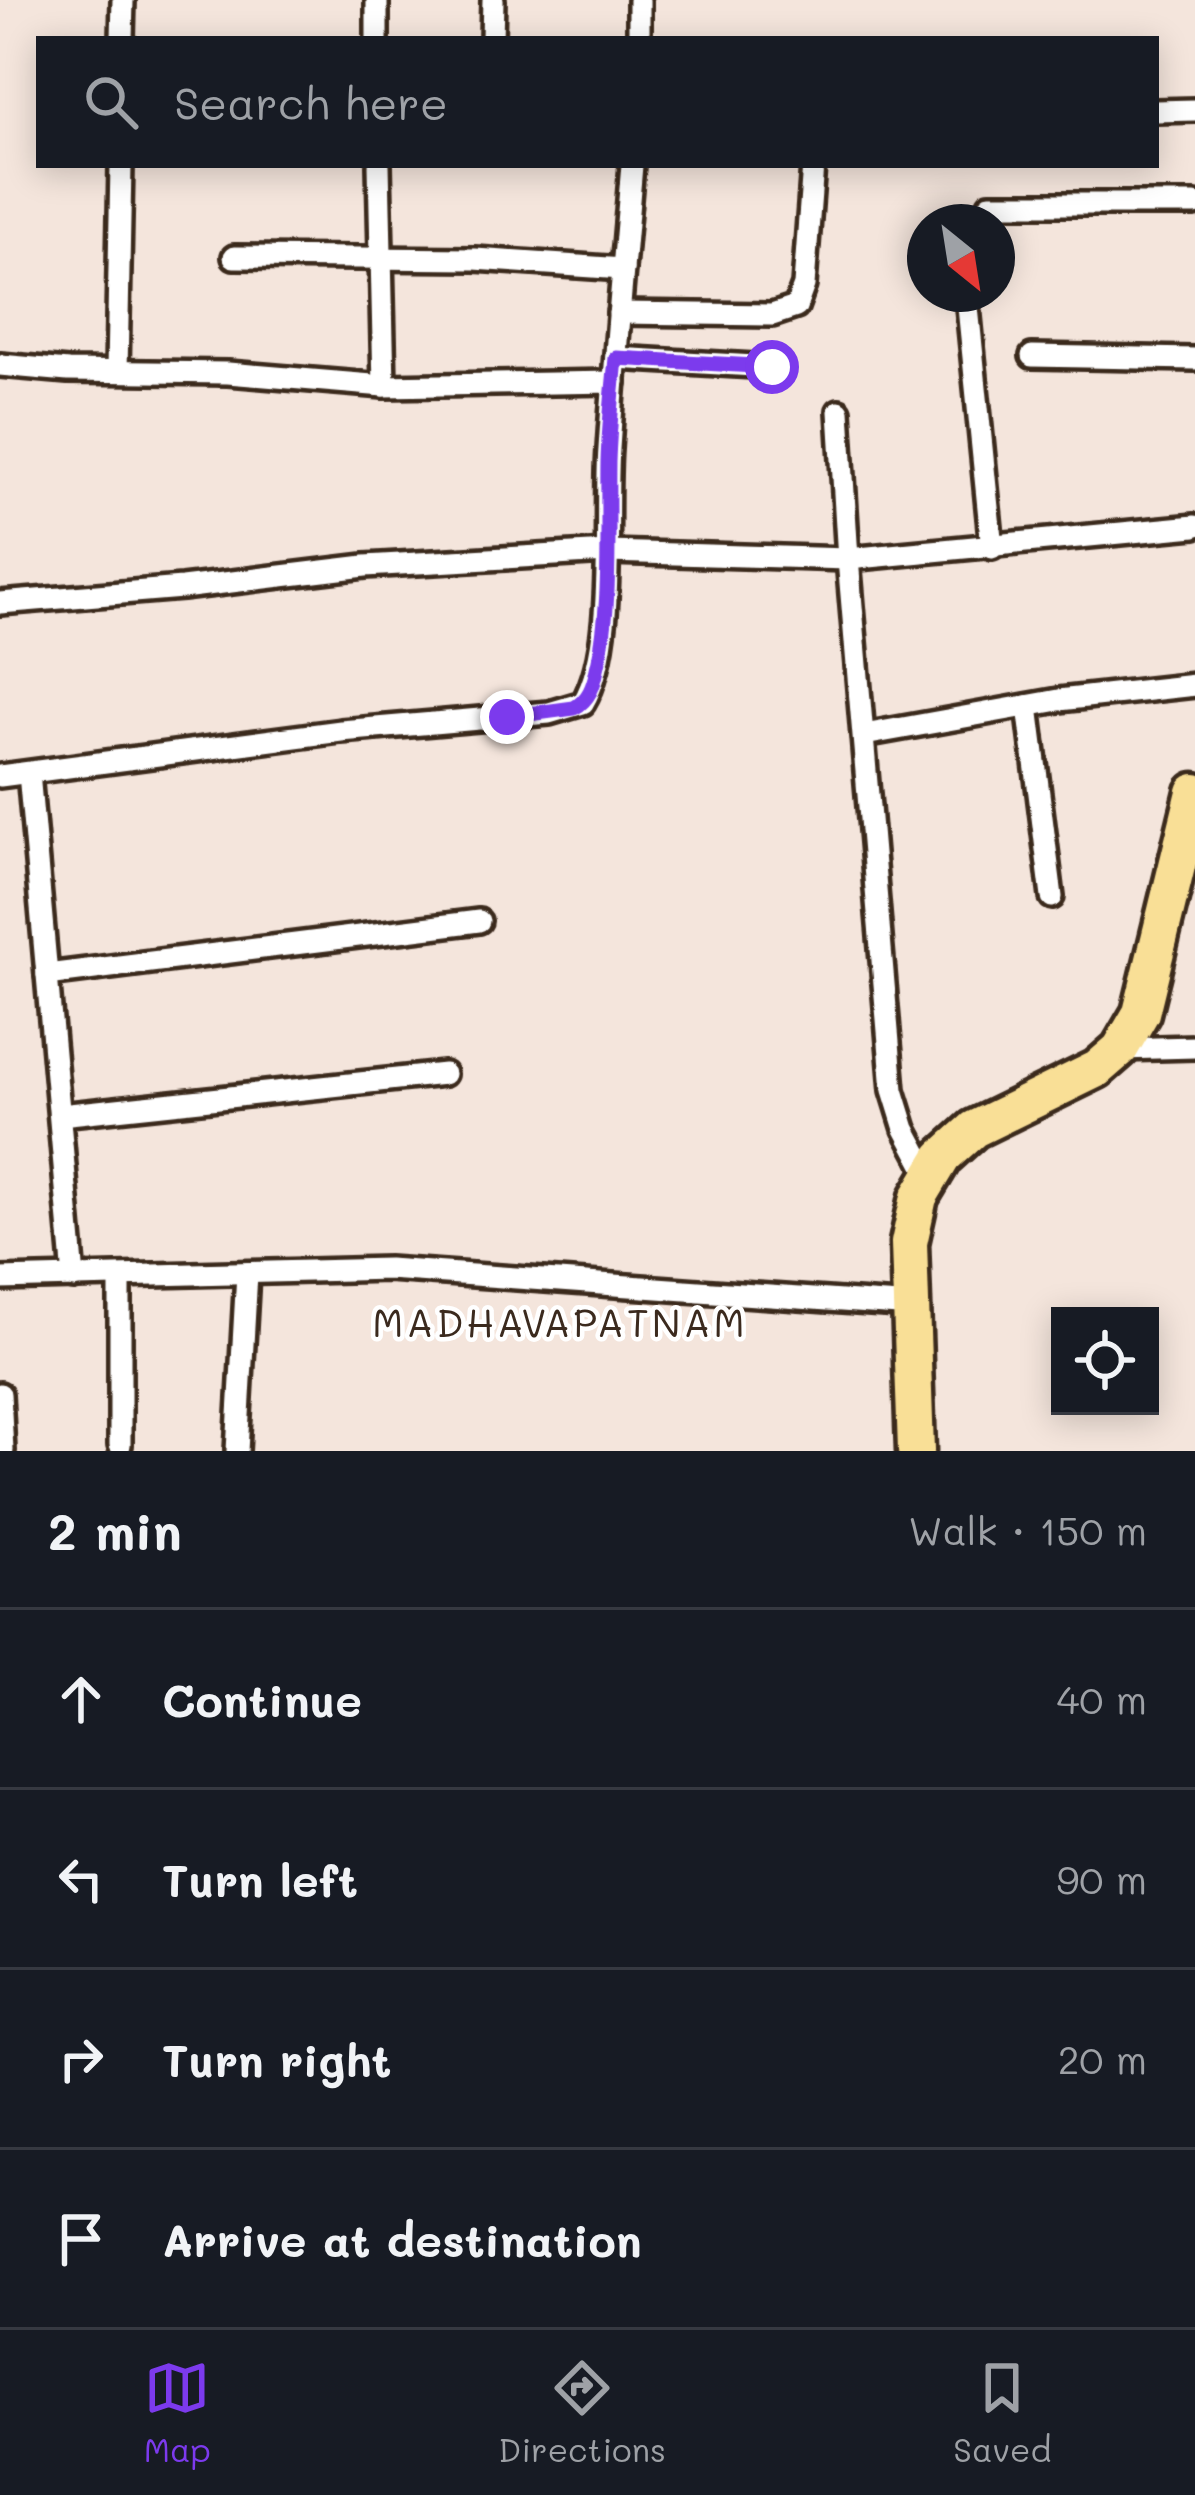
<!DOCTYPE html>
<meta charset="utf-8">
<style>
body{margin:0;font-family:Mali,sans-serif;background:#242831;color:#f1f3f6}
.controls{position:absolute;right:36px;bottom:36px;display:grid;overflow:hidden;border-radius:0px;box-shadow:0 6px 30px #0003}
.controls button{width:108px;height:108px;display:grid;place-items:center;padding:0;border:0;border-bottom:3px solid #363941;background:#171b24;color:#f1f3f6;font:60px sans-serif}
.compass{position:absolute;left:907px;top:204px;width:108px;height:108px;border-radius:50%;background:#171b24;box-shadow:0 6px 30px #0003;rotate:150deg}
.stop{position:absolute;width:36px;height:36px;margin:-27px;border:9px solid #7c3aed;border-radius:50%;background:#fff}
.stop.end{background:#7c3aed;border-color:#fff;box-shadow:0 3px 12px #0008}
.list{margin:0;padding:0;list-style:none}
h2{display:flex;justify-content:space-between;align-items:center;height:156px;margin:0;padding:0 48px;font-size:51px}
h2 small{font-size:39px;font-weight:400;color:#9ea1a6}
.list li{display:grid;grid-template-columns:78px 1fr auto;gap:36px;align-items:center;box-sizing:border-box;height:180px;padding:0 48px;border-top:3px solid #363941}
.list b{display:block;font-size:45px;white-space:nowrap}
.list em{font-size:39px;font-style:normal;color:#9ea1a6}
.icon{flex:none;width:66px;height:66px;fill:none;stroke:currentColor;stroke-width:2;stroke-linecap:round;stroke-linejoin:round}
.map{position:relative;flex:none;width:1195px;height:1451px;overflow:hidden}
.search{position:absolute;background:#171b24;box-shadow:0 6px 30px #0003;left:36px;right:36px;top:36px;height:132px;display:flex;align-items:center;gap:30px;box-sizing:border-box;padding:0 42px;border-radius:0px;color:#9ea1a6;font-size:45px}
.sheet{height:876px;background:#171b24}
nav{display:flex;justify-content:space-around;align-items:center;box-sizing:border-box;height:168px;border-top:3px solid #363941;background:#171b24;font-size:33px;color:#9ea1a6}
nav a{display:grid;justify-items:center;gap:6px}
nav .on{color:#7c3aed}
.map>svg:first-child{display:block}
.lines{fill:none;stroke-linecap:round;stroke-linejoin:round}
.minor-casing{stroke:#3b2a1e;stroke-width:30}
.primary-casing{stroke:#3b2a1e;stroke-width:45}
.minor{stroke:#fff;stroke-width:21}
.primary{stroke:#f9df96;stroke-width:36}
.route{stroke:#7c3aed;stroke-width:15}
.labels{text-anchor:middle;stroke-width:9;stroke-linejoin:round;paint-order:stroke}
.quarter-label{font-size:39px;letter-spacing:3px;fill:#3b2a1e;stroke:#fff}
</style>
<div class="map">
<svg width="1195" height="1451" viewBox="0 0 1195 1451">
<rect width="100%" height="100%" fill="#f4e5dc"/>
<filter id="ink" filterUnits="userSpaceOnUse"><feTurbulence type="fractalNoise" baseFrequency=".00833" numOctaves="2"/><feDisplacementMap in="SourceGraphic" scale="24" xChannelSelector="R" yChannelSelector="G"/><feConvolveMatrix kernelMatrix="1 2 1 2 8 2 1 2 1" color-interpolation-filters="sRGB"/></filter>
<g filter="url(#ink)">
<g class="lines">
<defs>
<g id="minor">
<path d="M 122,39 L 123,0"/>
<path d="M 377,39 L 377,0"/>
<path d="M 492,39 L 493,0"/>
<path d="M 639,39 L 639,0"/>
<path d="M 1156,111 L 1195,110"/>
<path d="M 379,165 L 384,386"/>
<path d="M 990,204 L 1195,204"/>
<path d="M 234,257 L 475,259 L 623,269"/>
<path d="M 968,307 L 992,548"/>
<path d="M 619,313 L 772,315 L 796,307 L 804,285 L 813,165"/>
<path d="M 1032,356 L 1195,359"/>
<path d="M 616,358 L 772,367"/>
<path d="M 0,365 L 68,371 L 228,373 L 384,386 L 614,382"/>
<path d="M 117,371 L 121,165"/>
<path d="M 839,411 L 848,559 L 893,1090 L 905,1129 L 931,1178"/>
<path d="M 0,603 L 182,588 L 365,566 L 608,552 L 848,559 L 1195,526"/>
<path d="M 1028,706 L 1052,897"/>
<path d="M 864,735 L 1059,700 L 1195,685"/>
<path d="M 29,773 L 74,1278"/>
<path d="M 0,776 L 341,731 L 549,713 L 583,703 C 617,646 604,518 609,449 C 615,354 624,260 632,165"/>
<path d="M 47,975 L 479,921"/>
<path d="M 1120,1049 L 1195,1047"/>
<path d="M 60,1115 L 444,1074"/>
<path d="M 0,1279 L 388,1269 L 913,1306"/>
<path d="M 0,1394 L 3,1451"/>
<path d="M 120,1445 L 120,1277"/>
<path d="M 237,1451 L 247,1273"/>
</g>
<path id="primary" d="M 916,1451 L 909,1243 L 919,1197 L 943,1157 L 974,1129 L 1097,1069 L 1120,1049 L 1141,1013 L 1195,792"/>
</defs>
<!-- minor casing -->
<use href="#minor" class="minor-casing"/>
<!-- primary casing -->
<use href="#primary" class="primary-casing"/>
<!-- minor -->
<use href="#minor" class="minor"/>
<!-- primary -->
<use href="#primary" class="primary"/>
</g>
</g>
<g class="lines" filter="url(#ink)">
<!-- route -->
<path class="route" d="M 507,717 L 574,708 C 589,700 594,685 597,669 C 612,608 607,526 608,462 C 609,427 613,392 616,358 L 772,367"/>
</g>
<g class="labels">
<!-- quarter labels -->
<g class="quarter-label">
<text x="560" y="1337">MADHAVAPATNAM</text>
</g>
</g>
</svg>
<div class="controls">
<button><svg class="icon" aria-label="locate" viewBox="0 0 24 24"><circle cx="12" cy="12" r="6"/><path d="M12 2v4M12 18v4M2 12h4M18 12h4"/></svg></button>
</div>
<svg class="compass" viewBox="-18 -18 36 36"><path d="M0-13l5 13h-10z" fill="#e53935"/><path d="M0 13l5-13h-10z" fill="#9ea1a6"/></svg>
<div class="stop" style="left:772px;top:367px"></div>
<div class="stop end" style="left:507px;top:717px"></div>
<div class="search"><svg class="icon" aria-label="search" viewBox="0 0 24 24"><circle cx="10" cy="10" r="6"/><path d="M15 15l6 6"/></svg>Search here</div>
</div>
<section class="sheet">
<h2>2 min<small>Walk · 150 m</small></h2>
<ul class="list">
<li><svg class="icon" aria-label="ahead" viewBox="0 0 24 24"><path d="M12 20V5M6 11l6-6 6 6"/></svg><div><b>Continue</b></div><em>40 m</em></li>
<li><svg class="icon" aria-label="left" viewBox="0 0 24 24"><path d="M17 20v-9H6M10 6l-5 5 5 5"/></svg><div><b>Turn left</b></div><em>90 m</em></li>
<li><svg class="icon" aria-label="right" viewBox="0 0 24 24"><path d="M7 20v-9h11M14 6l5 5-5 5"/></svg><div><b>Turn right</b></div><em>20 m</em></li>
<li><svg class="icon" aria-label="arrive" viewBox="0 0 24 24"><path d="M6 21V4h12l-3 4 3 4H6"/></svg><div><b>Arrive at destination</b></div></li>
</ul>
</section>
<nav>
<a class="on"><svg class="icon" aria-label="map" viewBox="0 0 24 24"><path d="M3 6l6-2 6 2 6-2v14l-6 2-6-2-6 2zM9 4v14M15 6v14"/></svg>Map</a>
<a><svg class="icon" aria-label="directions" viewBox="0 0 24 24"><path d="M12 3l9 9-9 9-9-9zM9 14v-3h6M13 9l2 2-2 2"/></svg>Directions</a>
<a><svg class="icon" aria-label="saved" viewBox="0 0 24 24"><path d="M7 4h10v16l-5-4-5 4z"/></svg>Saved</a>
</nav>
